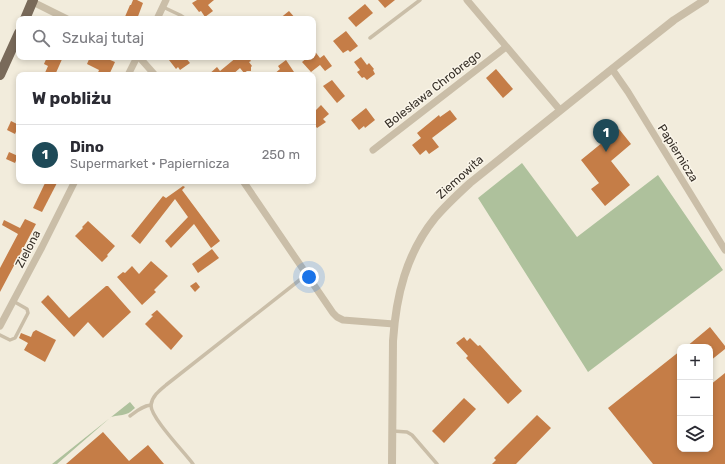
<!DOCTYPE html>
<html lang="pl">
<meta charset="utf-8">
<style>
body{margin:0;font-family:Rubik,sans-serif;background:#f7f7f7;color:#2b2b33}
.controls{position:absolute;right:12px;bottom:12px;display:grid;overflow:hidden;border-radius:8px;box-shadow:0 2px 6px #0003}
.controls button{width:36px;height:36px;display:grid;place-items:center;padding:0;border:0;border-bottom:1px solid #e1e1e2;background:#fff;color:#2b2b33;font:20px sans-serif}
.you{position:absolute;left:309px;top:277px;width:14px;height:14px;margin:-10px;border:3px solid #fff;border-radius:50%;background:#1a73e8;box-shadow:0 0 0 6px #1a73e833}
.badge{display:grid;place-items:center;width:26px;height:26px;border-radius:50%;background:#1e4a58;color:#fff;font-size:13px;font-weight:700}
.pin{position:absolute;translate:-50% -33px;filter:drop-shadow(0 1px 2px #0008)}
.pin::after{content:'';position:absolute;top:21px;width:14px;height:12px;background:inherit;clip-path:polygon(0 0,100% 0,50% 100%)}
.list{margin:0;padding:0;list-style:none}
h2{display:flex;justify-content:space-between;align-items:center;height:52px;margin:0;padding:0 16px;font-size:17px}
h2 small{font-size:13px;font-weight:400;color:#7c7c81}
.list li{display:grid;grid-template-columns:26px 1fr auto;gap:12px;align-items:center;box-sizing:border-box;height:60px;padding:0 16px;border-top:1px solid #e1e1e2}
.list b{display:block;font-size:15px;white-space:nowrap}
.list p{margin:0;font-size:13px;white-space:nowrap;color:#7c7c81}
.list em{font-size:13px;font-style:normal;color:#7c7c81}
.icon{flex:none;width:22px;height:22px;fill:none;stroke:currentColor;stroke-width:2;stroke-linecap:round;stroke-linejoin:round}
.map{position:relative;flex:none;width:725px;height:464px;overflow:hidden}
.search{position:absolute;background:#fff;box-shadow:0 2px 6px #0003;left:16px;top:16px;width:300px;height:44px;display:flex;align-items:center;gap:10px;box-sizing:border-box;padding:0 14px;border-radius:8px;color:#7c7c81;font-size:15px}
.panel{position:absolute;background:#fff;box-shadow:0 2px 6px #0003;left:16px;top:72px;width:300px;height:112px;border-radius:8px}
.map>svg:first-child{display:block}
.green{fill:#aec19c}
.building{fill:#c57d47}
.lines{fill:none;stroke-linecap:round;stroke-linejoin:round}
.service{stroke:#cabea8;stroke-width:3.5}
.minor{stroke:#cabea8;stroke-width:7}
.tertiary{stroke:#cabea8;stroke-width:8}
.primary{stroke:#796a5a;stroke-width:10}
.labels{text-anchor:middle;stroke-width:3;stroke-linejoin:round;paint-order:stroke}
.street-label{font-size:12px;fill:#373028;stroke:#faf5e9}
</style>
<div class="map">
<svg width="725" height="464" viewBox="0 0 725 464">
<rect width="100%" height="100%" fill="#f2ecdc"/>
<!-- green -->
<g class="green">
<path d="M 522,163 L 577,237 L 658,175 L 723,270 L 588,372 L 478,198 Z"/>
<path d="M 130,402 L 135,408 C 132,410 130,413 126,414 C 121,416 117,415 111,417 L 57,464 L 52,464 Z"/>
</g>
<!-- building -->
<g class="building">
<path d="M 133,0 L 137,0 L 143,3 L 137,19 L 124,19 L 130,5 L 131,5 Z"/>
<path d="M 197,0 L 214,0 L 208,5 L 213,11 L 205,17 L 201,11 L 199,12 L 192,3 Z"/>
<path d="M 378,0 L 395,0 L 385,8 Z"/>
<path d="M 365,4 L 373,13 L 356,27 L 348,18 Z"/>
<path d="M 289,11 L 296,19 L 279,19 Z"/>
<path d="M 346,31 L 358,46 L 350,52 L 348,50 L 343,53 L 333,41 Z"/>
<path d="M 313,49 L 320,58 L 324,55 L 332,66 L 325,71 L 320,65 L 311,72 L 302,62 L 308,57 L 313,57 Z"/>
<path d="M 47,57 L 63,57 L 55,75 L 44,75 L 48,66 L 44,64 Z"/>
<path d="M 90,57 L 103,57 L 115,62 L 109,75 L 97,75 L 99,70 L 87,64 Z"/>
<path d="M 173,57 L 185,57 L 190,63 L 180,70 L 178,67 L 176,69 L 169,60 Z"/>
<path d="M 237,57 L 248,57 L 251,61 L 249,62 L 252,66 L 251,67 L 251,71 L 247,71 L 244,73 L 240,68 L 232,75 L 208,75 L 217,67 L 220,71 Z"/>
<path d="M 361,57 L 367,65 L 369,63 L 374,69 L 373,70 L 375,74 L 367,80 L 364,77 L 362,78 L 357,72 L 360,70 L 354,62 Z"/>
<path d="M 286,60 L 294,72 L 291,75 L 273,75 L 280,69 L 278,66 Z"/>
<path d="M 496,69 L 513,89 L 503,98 L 486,78 Z"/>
<path d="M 332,80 L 345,96 L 337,103 L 323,86 Z"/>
<path d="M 321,105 L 329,114 L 323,119 L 326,122 L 317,128 L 313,123 L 313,113 Z"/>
<path d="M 366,108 L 375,120 L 365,128 L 364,126 L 359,130 L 351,120 Z"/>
<path d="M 450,110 L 457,119 L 432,138 L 439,147 L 429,154 L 426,150 L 420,155 L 412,145 L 421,138 L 417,133 L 439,115 L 440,117 Z"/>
<path d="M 11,121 L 19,125 L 15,134 L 7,130 Z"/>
<path d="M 619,129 L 631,144 L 611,161 L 630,185 L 605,206 L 591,189 L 599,183 L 581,160 Z"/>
<path d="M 9,152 L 18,156 L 15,163 L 6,159 Z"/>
<path d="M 46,181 L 58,181 L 42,212 L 33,208 Z"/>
<path d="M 183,186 L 185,187 L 182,190 L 220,241 L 211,248 L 194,224 L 171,248 L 165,241 L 188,217 L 175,199 L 140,244 L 131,236 L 163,196 L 166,198 Z"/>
<path d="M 25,219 L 36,224 L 0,292 L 0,268 L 18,234 L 2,225 L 4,220 L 20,228 Z"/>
<path d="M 88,221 L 115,246 L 107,255 L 108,256 L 102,262 L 75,236 L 83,228 L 82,227 Z"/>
<path d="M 212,249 L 219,258 L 198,273 L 192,264 Z"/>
<path d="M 151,261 L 168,276 L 154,290 L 156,292 L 142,305 L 117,277 L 123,272 L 125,273 L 132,266 L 139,274 Z"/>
<path d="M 196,282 L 200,287 L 195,292 L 190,286 Z"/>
<path d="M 106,286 L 108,286 L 131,312 L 103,338 L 88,322 L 74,337 L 41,302 L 48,295 L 69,318 Z"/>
<path d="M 157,310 L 183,336 L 171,350 L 145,324 L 153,316 L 151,315 Z"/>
<path d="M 710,327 L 725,346 L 725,349 L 710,361 L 710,347 L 686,347 Z"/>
<path d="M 36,330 L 56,340 L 45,362 L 24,350 L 28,343 L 19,338 L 21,333 L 31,337 L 33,332 Z"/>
<path d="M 464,337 L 467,341 L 470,338 L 478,346 L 480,345 L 522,391 L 508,404 L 466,358 L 468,356 L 456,343 Z"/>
<path d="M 680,351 L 680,449 L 710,449 L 710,385 L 725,373 L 725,464 L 653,464 L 608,408 Z"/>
<path d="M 464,398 L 476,409 L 444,443 L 432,431 Z"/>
<path d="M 537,415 L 551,428 L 516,464 L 492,464 L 496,460 L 494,458 Z"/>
<path d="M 103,432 L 129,461 L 148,445 L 164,464 L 66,464 Z"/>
</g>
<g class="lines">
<!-- service -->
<g class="service">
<path d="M 163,7 L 180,15 L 186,19"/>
<path d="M 370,38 L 420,0"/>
<path d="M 0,335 L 10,340 L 15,338 L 28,313 L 27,309 L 13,301"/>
<path d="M 130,416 C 137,411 142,406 151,405"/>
<path d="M 393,431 L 407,432 L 412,435 L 437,464"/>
<path d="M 193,464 C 185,453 150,417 151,405 C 152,396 160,390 166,385 L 306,275"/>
</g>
<!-- minor -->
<g class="minor">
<path d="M 467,0 L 560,110"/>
<path d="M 33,2 L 67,19"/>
<path d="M 157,19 L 166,0"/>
<path d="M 139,57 L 155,75"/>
<path d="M 612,69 L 628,92 L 725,250"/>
<path d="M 128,75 L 137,57"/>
<path d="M 373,150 L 506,47"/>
<path d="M 243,181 L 333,313 L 337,317 L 343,320 L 394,324"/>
<path d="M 0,326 L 42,247 L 75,181"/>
</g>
<!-- tertiary -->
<path class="tertiary" d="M 392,464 L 393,341 C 396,296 406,254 435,218 C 446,205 458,194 470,183 L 612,69 L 674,20 L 705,0"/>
<!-- primary -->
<g class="primary">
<path d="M 25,19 L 33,0"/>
<path d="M 0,75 L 19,33"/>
</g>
</g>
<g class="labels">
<!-- street labels -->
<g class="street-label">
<text transform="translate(433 89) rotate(-38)" y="4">Bolesława Chrobrego</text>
<text transform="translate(678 153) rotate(58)" y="4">Papiernicza</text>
<text transform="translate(460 177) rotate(-42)" y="4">Ziemowita</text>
<text transform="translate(28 249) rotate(-63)" y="4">Zielona</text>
</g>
</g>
</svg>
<div class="controls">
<button>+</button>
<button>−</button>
<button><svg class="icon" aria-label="layers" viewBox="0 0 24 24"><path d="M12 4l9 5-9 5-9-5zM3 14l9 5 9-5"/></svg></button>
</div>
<div class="you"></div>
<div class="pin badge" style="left:606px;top:152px">1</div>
<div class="search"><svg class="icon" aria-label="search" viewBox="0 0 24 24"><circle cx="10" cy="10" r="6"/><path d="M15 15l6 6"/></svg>Szukaj tutaj</div>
<section class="panel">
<h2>W pobliżu<small></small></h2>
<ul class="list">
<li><span class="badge">1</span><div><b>Dino</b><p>Supermarket · Papiernicza</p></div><em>250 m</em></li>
</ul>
</section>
</div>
